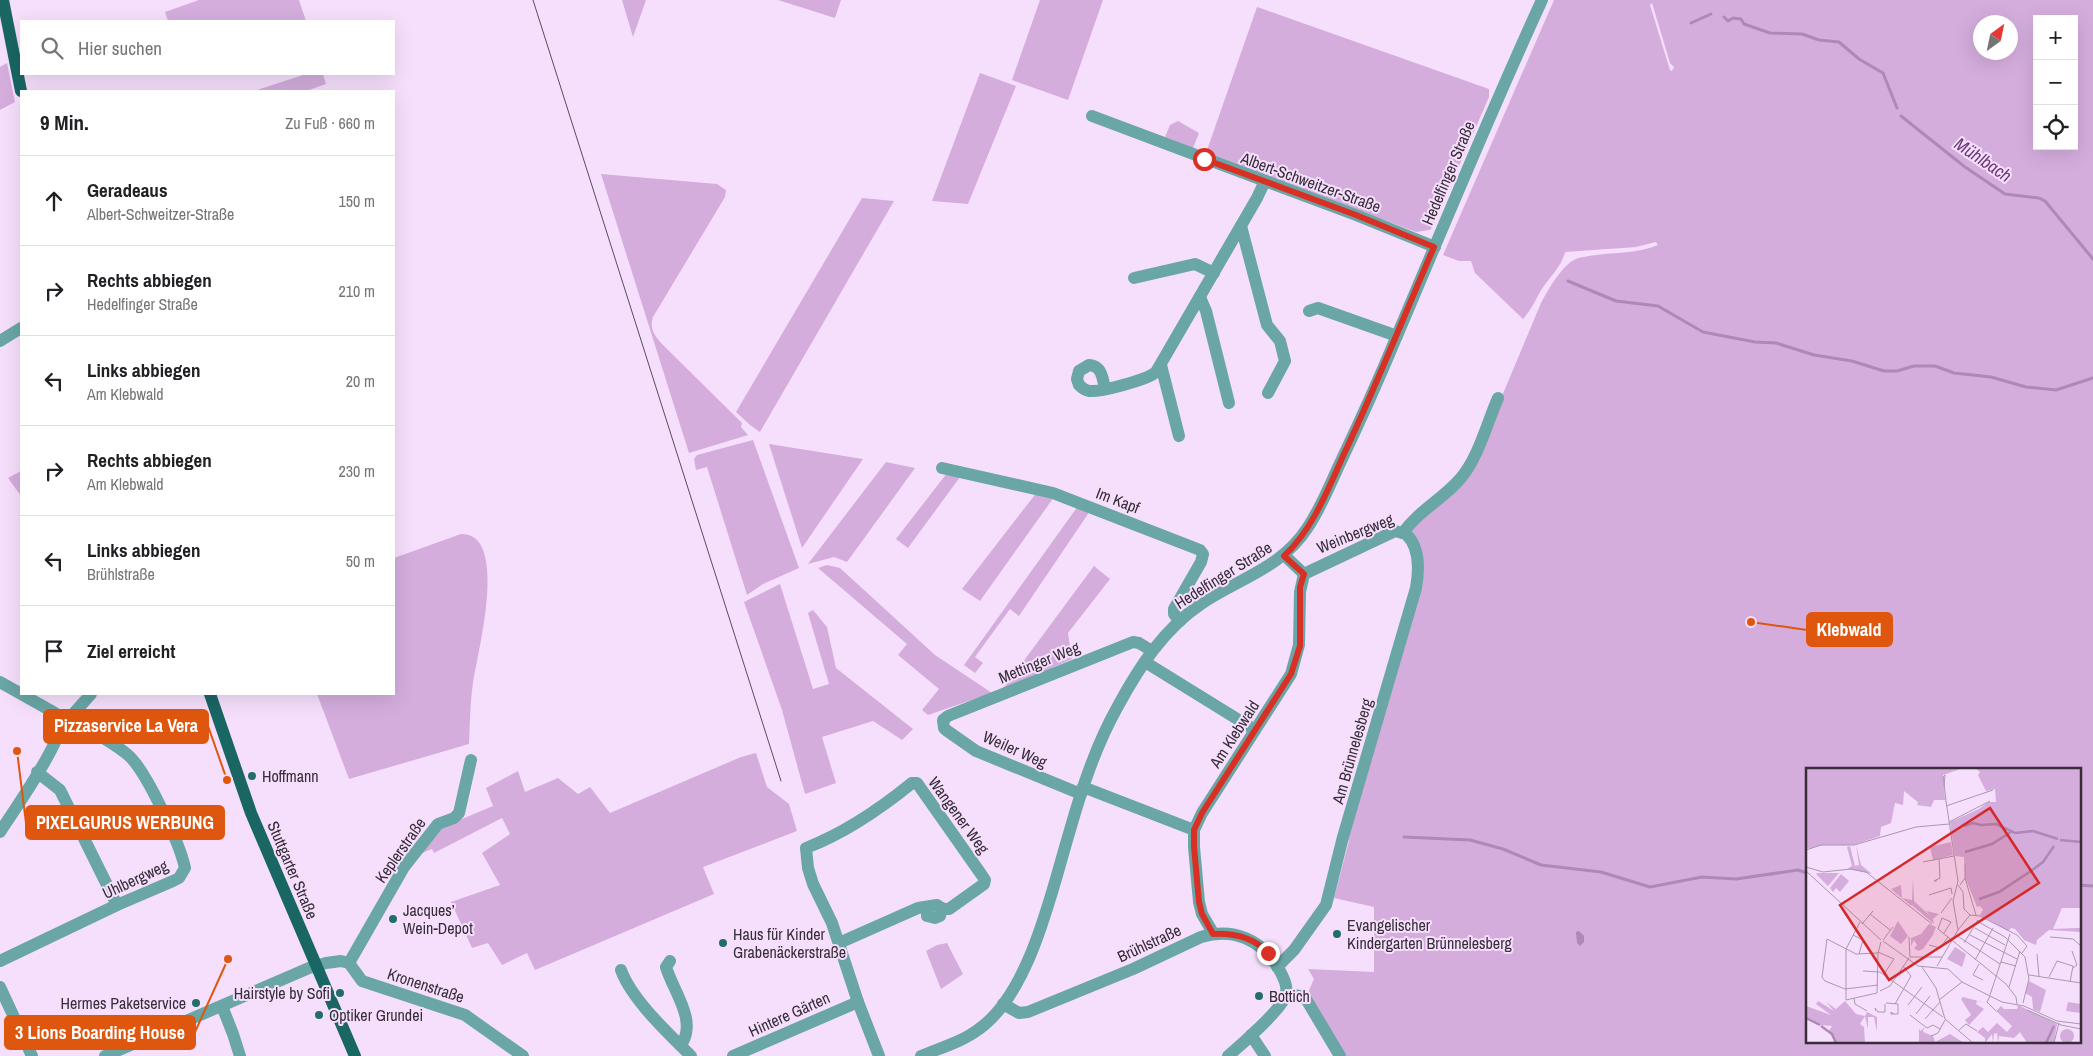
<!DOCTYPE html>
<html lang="de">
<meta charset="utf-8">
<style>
body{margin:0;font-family:"Archivo Narrow",sans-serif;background:#f6f6f6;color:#202124}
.controls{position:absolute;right:15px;top:15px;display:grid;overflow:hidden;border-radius:0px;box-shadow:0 5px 20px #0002}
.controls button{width:45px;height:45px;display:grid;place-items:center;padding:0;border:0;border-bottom:1px solid #e0e0e0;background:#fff;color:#202124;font:25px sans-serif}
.compass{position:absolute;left:1973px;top:15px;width:45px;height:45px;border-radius:50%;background:#fff;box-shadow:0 5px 20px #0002;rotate:33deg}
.stop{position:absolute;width:15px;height:15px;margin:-11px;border:4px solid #d93025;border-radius:50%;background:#fff}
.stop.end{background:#d93025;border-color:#fff;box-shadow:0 1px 5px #0008}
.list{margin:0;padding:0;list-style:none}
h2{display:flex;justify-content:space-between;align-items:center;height:65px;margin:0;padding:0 20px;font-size:21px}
h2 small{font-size:16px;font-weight:400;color:#757577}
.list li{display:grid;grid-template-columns:32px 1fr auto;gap:15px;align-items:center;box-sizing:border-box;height:90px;padding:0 20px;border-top:1px solid #e0e0e0}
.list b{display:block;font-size:19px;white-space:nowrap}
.list p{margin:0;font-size:16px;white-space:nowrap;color:#757577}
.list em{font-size:16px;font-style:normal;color:#757577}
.icon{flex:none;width:28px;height:28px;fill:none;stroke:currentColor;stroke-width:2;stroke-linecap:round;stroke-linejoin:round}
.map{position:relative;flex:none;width:2093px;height:1056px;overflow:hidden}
.search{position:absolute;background:#fff;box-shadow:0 5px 20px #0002;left:20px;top:20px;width:375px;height:55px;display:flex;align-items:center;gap:12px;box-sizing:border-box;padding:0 18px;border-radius:0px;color:#757577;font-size:19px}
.panel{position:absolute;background:#fff;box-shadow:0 5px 20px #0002;left:20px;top:90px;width:375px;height:605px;border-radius:0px}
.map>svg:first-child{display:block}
.green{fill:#d4addd;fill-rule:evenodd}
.water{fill:#ae88b7}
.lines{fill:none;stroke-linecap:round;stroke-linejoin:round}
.stream{stroke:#ae88b7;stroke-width:3}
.minor{stroke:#69a6a5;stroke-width:12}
.major{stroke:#196665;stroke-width:12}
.tram{stroke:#594d5c;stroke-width:1}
.route{stroke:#d93025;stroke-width:6}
.poi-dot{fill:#216d6b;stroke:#f6dffc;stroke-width:2}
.labels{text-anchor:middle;stroke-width:4;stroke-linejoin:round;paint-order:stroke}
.street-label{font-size:16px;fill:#362d38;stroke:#f6dffc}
.poi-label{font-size:16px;fill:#362d38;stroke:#f6dffc;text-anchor:start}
.water-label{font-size:18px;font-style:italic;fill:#6b3b77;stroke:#f6dffc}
.inset-river{fill:none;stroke:#ae88b7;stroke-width:2.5}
.inset-road{fill:none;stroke:#a998ae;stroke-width:1}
.view{fill:#d62828;fill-opacity:0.15;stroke:#d62828;stroke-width:2.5}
.inset-edge{fill:none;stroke:#362d38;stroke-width:2.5}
.leader{fill:none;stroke:#df570e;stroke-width:2}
.callout-dot{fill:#df570e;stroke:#f6dffc;stroke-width:2}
.callout{fill:#df570e;stroke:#df570e;stroke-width:2}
.callout-label{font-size:18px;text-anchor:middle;font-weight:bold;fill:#fff}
</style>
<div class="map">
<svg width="2093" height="1056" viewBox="0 0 2093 1056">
<rect width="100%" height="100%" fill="#f6dffc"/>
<!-- green -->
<g class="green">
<path d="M 199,0 L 299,0 L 306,21 L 168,21 L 165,12 Z"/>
<path d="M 622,0 L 646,0 L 633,37 Z"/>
<path d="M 778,0 L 841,0 L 835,18 Z"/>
<path d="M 1040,0 L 1103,0 L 1068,100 L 1012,80 Z"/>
<path d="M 1554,0 L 2093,0 L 2093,1056 L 1344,1056 L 1307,995 L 1314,979 L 1308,969 L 1374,972 L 1374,907 L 1334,898 L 1349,841 L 1347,838 L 1420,585 L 1412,529 L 1479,451 L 1541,303 C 1548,290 1561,267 1574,260 C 1579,257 1584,257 1589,256 C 1612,252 1636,254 1658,245 L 1656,242 L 1636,247 L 1565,252 C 1561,268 1549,277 1540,292 C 1535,301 1531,310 1523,319 L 1475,273 L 1471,261 L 1459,261 L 1443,255 ZM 1652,3 L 1670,63 L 1674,67 L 1672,71 L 1670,70 L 1650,5 ZM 2037,19 L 2074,19 L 2074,146 L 2037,146 ZM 1980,22 L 2010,22 L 2010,52 L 1980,52 ZM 1807,770 L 2079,770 L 2079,1042 L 1807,1042 Z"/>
<path d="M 1257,7 L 1489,89 L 1489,97 L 1433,226 L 1430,230 L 1416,232 L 1206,153 Z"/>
<path d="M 7,63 L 15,102 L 0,110 L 0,67 Z"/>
<path d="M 980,73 L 1016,86 L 968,204 L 932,201 Z"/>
<path d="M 306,74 L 323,74 L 326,84 L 306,91 L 254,91 Z"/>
<path d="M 1178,121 L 1199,133 L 1193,148 L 1165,137 L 1170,125 Z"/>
<path d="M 601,174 L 717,184 L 726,190 L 725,197 L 653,317 C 649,329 655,336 663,345 L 742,423 L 741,427 L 748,435 L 689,453 Z"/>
<path d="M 862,198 L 894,201 L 760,432 L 750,425 L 736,412 Z"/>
<path d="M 753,440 L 799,568 L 763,584 L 747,595 L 707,467 L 696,470 L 694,459 L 697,455 Z"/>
<path d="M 769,444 L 863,459 L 802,548 Z"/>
<path d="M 886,462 L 915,468 L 847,562 L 834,557 L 808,564 Z"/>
<path d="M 21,471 L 21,496 L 8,478 Z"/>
<path d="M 947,473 L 960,477 L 908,548 L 896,539 Z"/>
<path d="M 1037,492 L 1054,497 L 980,601 L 962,589 Z"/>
<path d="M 1078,506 L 1090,511 L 1019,616 L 1010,609 L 975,657 L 983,663 L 975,673 L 964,665 Z"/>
<path d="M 461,534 C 510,533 477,654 473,683 C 470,703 470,724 469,744 L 349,779 L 317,694 L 394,694 L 394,558 Z"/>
<path d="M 827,565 L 840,568 L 935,655 L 992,693 L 928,715 L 922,710 L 939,689 L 898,655 L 907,644 L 818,568 Z"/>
<path d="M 1094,566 L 1110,579 L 1068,633 L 1072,659 L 1002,690 Z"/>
<path d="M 780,584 L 813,689 L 829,684 L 808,613 L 813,610 L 827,627 L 836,668 L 913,729 L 902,740 L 873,721 L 822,737 L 836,783 L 805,794 L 782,710 L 744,602 Z"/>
<path d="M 756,753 L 767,787 L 789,804 L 797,831 L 703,867 L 714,894 L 535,970 L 527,953 L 502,965 L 488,943 L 472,948 L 451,902 L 500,885 L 482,853 L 510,834 L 502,818 L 434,853 L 432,849 L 422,853 L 443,827 L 493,806 L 486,788 L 518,771 L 525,792 L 558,778 L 578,794 L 590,787 L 610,813 L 741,757 Z"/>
<path d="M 947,943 L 963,974 L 941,989 L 926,951 L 937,945 Z"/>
</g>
<!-- water -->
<path class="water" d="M 1579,931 L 1584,936 L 1584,942 L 1580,946 L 1577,943 L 1576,932 Z"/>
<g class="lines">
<!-- stream -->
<g class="stream">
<path d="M 1724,17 L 1728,21 L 1733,18 L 1741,19 L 1744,24 L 1770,33 L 1802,34 L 1819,40 L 1839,42 L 1859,59 L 1883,73 L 1897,108"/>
<path d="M 1691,23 L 1711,14"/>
<path d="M 1901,116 L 1965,167 L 2005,194 L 2039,198 L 2045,201 L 2093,259"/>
<path d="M 1568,281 L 1616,301 L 1658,306 L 1703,332 L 1755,342 L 1776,343 L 1814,355 L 1852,361 L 1884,371 L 1897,371 L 1914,366 L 1935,366 L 1954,373 L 1991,377 L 2026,387 L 2056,390 L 2093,378"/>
<path d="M 1404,837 L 1470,840 L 1503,849 L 1541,865 L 1601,872 L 1650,887 L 1702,877 L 1736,879 L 1798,870 L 1807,873"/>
<path d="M 2079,885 L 2093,886"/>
</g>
<!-- minor -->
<g class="minor">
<path d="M 1092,116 L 1356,215 L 1435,247"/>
<path d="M 1241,226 L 1267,325 L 1280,341 L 1285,361 L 1268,393"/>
<path d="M 1134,278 L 1195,264 L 1214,273"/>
<path d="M 1200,297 L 1206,311 L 1229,403"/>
<path d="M 1309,311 L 1318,308 L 1397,336"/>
<path d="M 0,341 L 21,328"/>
<path d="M 1161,365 L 1179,436"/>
<path d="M 1105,388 C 1102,377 1102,366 1089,365 L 1079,371 L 1077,379 L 1079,385 C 1082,388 1085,390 1089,391 C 1101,392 1147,380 1156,372 L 1257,198 L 1265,181"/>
<path d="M 942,468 L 1053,493 L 1200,550 L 1203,554 L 1201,562 L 1174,609 L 1174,614 L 1180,621"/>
<path d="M 1403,533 C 1418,511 1443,499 1460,479 C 1478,459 1487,423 1498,398"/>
<path d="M 1145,662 L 1255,730"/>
<path d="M 0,682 L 55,713 L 62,722"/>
<path d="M 37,772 L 60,790 L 117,905"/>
<path d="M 1083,787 L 1194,830"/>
<path d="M 1081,794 L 976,751 L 946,730 L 944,728 L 943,720 L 948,716 L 1133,642 L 1139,643 L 1152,651"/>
<path d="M 0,832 C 15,809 59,746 62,722 L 74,713 L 91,694"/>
<path d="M 927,908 L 927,916 L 935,918 L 940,916 L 942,908"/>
<path d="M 1213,933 L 1202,914 L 1199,902 L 1194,847 L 1194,830 L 1202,813 L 1291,674 L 1299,645 L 1300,592 L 1304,574 L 1284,555"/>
<path d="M 839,943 L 918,908 L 937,905 L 943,909 L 949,909 L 984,884 L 985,880 L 981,874 L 917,783 L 912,783 C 880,809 845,833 806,848 L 808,868 L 813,884 L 832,923 L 858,1002 L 879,1056"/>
<path d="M 0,961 L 117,905 L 173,881 L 179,878 L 185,868 C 180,844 146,770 128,755 C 111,740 89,733 74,713"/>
<path d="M 670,961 L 666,967 C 673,991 698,1021 681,1045"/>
<path d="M 349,963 L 404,867 L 438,824 L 454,818 L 459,813 L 471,760"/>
<path d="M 1277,967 L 1294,950 L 1326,905 L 1343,837 L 1416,588 C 1419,571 1420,547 1406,534 L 1395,531 L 1304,574"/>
<path d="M 621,970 C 632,1000 669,1034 691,1056"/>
<path d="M 0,987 L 32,1056"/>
<path d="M 1286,993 L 1300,996 L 1306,999 L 1340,1056"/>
<path d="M 1003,1004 L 1019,1013 L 1028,1012 L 1133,969 L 1201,937 C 1234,927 1262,940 1279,969 C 1283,977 1288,985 1286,995 C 1282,1009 1241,1045 1228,1056"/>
<path d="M 222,1006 L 233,1034 L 240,1056"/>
<path d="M 1251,1035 L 1265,1056"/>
<path d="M 105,1056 L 309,968 L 326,963 L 341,961 L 349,963 L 362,981 L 465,1015 L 523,1056"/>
<path d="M 733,1056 L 858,1002"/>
<path d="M 921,1056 C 940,1048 962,1042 979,1029 C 1031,992 1052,889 1070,830 C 1082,788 1096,745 1118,706 C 1139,667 1164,629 1201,604 C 1239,578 1281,569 1308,527 C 1322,506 1331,482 1342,459 C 1361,419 1379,379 1396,338 C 1444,225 1491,111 1542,0"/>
</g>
<!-- major -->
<g class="major">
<path d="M 3,0 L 21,91"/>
<path d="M 210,694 L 251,813 L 355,1056"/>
</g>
<!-- tram -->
<path class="tram" d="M 533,0 L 781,781"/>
</g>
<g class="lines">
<!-- route -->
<path class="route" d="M 1204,159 L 1356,215 L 1434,247 C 1404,316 1376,386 1344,454 C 1328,489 1313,529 1284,556 L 1304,574 L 1300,587 L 1300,646 L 1291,674 L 1202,813 L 1194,830 L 1194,847 L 1199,902 L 1202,914 L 1213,934 C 1233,933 1254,938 1268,953"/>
</g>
<!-- markers -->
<g class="poi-dot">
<circle cx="252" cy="776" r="5"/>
<circle cx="393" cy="919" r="5"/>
<circle cx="1337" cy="934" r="5"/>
<circle cx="723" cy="943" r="5"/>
<circle cx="340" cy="993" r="5"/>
<circle cx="1259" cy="996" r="5"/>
<circle cx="196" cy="1003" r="5"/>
<circle cx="319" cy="1015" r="5"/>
</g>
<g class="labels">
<!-- street labels -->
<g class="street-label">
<text transform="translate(1448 173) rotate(-67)" y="6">Hedelfinger Straße</text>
<text transform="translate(1311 182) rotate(20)" y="6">Albert-Schweitzer-Straße</text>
<text transform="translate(1118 500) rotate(21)" y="6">Im Kapf</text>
<text transform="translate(1355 533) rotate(-22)" y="6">Weinbergweg</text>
<text transform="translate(1223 575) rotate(-32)" y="6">Hedelfinger Straße</text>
<text transform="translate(1039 662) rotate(-22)" y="6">Mettinger Weg</text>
<text transform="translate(1234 734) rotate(-57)" y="6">Am Klebwald</text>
<text transform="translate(1015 749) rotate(24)" y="6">Weiler Weg</text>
<text transform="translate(1352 751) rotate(-74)" y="6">Am Brünnelesberg</text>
<text transform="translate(959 815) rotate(54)" y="6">Wangener Weg</text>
<text transform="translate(400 850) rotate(-55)" y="6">Keplerstraße</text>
<text transform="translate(293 870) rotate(67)" y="6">Stuttgarter Straße</text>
<text transform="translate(135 879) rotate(-25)" y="6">Uhlbergweg</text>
<text transform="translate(1149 943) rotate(-25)" y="6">Brühlstraße</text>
<text transform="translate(426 985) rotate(18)" y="6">Kronenstraße</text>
<text transform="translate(789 1014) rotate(-24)" y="6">Hintere Gärten</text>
</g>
<!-- poi labels -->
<g class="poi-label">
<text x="262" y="782">Hoffmann</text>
<text x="403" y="916">Jacques’<tspan x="403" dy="18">Wein-Depot</tspan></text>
<text x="1347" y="931">Evangelischer<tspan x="1347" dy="18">Kindergarten Brünnelesberg</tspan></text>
<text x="733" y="940">Haus für Kinder<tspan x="733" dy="18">Grabenäckerstraße</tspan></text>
<text x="330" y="999" text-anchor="end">Hairstyle by Sofi</text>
<text x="1269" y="1002">Bottich</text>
<text x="186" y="1009" text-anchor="end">Hermes Paketservice</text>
<text x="329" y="1021">Optiker Grundei</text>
</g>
<!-- water labels -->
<g class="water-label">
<text transform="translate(1983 160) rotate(34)" y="6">Mühlbach</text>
</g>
</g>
<!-- overview -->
<g transform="translate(1806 768)">
<rect width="275" height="275" fill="#f6dffc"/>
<path d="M 0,0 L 157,0 L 137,7 L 139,32 L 128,32 L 125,39 L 111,37 L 112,34 L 98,23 L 97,37 L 89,35 L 85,55 L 75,59 L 74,68 L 47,77 L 17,77 L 0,81 ZM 169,0 L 275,0 L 275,140 L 256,140 L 247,161 L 270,160 L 275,160 L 275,164 L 243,162 L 231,172 L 230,177 L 218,172 L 209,161 L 205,160 L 202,163 L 174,147 L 177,142 L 174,138 L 171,139 L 159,109 L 158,89 L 149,88 L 144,54 L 173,41 L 182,34 L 190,34 L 189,21 L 180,23 L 172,7 L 174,4 ZM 145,74 L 147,87 L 127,92 L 124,79 ZM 50,77 L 55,97 L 66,106 L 41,101 L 46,98 L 41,79 L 44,78 L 49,98 L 53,97 ZM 33,105 L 22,118 L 10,106 L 12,105 ZM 35,106 L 43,113 L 34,124 L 30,120 L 27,124 L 24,120 ZM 107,110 L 108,133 L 124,148 L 120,143 L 133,146 L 127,151 L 128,156 L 107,138 L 104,137 L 85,121 L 95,117 L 96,130 L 106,132 ZM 92,153 L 102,168 L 95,176 L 84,168 ZM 123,156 L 130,159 L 127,167 L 117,181 L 112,183 L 108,180 L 111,177 L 108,172 L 105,178 L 105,170 L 115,166 ZM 149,179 L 160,186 L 156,199 L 141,191 ZM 223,213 L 240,222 L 234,244 L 227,241 L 226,229 L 219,225 ZM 157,229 L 180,235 L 171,233 L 170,236 L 178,241 L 163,257 L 159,252 L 165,247 L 155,231 ZM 12,233 L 28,243 L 20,234 L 30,241 L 39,233 L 50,246 L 59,248 L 61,244 L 71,249 L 71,264 L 68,249 L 62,249 L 62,261 L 59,248 L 54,256 L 58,259 L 59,275 L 30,275 L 23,263 L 26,258 L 14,257 L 0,250 L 0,238 L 25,247 L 10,236 ZM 262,234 L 275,236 L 275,245 L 260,243 ZM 212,237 L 251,256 L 248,275 L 221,275 L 214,264 L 208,270 L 193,268 L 192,275 L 191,265 L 188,266 L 187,275 L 186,266 L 179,275 L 179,270 L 171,264 L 177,259 L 182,264 L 191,255 L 201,264 L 206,258 L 190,243 L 195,238 L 198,241 L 211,241 ZM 118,259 L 117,264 L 127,268 L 129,274 L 144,266 L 158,275 L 113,275 L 113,261 L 115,263 ZM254 268a7 7 0 1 1 14 0a7 7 0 1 1-14 0Z" fill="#d4addd"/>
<path class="inset-river" d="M 175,57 L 190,56 L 209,65 L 227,63 L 252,71M 158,58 L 167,55 L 175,57M 254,72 L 275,74M 159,84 L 186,76 L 205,64M 173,131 L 193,124 L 225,103 L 237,94 L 248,78M 0,250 L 14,257M 15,258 L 26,266 L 30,275M 240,275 L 248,258"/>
<path class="inset-road" d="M 140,38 L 187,22M 143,54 L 184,33M 0,82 L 15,77 L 48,77 L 110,59 L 143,56M 117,94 L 148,88M 0,99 L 17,104 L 45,101 L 60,104 L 126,156M 0,103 L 75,172M 159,110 L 170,147M 131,113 L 128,113 L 134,110 L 133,91M 152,117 L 157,124 L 158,141 L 164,147M 154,117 L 159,110 L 159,96M 123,127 L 145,120 L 146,126M 135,145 L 146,130M 64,146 L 84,162M 171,153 L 199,169 L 219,189 L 223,211 L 217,235M 54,154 L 40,181 L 40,232 L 71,225M 56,156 L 67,143M 169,160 L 199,177M 152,162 L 164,147 L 174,148 L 211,167 L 221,178 L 216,185M 138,165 L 145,154 L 136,150 L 132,161 L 200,216 L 210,229 L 211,236M 47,167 L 57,172 L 53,186M 150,167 L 194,196M 164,167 L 211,191M 103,169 L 104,189M 244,169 L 267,171 L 275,178M 77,172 L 87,159M 77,173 L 112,198 L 142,201 L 156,214 L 196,234 L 218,238 L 251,253 L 275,256M 158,175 L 172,152M 123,177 L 134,180 L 142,169M 266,183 L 271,197 L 267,200M 72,184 L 88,191 L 78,206M 72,185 L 50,186 L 21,171 L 16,209 L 19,213 L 39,221 L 72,217M 231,186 L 233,208M 104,189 L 136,189M 169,192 L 187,160M 195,194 L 210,198M 173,196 L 167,207 L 177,212M 131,198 L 152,162 L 147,133 L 152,113 L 140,33 L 138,15 L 137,9 L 139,7 L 138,18M 116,199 L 130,220 L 139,251 L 167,275M 57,203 L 74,204 L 137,249M 223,207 L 275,215M 243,209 L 251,193 L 267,198 L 264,214M 203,219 L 214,183M 74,223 L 84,218 L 103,190M 71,225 L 72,185 L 75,174M 184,227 L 204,166M 184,228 L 181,234 L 190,243M 48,230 L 49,236 L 61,243M 133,232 L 156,214M 80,235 L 92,236 L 92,246 L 85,246 L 85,244 L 88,246M 89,236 L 105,208 L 97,198M 102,237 L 116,219M 221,242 L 255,257 L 275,261M 70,243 L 69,240 L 72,244 L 79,244 L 79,236M 110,246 L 124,228M 104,247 L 121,260 L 127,257 L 134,261M 119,251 L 134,234M 153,262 L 160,256 L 171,263M 125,268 L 132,265 L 139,252M 248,275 L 253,255"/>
<path class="view" d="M 184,40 L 233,115 L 83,212 L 34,137 Z"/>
<rect width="275" height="275" class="inset-edge"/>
</g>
<!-- callouts -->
<path class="leader" d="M1751 622L1807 630M227 780L208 726M17 751L26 823M228 959L195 1032"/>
<g class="callout-dot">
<circle cx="1751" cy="622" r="5"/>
<circle cx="227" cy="780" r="5"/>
<circle cx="17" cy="751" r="5"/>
<circle cx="228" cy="959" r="5"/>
</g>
<g class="callout">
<rect x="1807" y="613" width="85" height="33" rx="5"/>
<rect x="44" y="710" width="164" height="33" rx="5"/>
<rect x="26" y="806" width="198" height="33" rx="5"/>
<rect x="5" y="1016" width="190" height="33" rx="5"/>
</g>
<g class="callout-label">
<text x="1849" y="636">Klebwald</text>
<text x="126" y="732">Pizzaservice La Vera</text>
<text x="125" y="829">PIXELGURUS WERBUNG</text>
<text x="100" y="1039">3 Lions Boarding House</text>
</g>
</svg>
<div class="controls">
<button>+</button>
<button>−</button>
<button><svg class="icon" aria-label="locate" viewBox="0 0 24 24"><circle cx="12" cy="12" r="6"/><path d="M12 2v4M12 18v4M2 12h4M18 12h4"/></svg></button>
</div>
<svg class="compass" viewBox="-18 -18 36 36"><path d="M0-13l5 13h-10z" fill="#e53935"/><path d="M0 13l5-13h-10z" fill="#757577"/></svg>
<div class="stop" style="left:1204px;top:159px"></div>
<div class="stop end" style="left:1268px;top:953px"></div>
<div class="search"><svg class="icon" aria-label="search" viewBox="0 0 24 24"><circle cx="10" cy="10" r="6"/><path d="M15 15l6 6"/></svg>Hier suchen</div>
<section class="panel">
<h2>9 Min.<small>Zu Fuß · 660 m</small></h2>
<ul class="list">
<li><svg class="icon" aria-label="ahead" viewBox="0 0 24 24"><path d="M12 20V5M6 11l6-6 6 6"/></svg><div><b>Geradeaus</b><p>Albert-Schweitzer-Straße</p></div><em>150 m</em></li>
<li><svg class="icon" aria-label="right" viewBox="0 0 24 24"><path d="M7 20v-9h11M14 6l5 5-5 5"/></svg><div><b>Rechts abbiegen</b><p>Hedelfinger Straße</p></div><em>210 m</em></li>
<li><svg class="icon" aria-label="left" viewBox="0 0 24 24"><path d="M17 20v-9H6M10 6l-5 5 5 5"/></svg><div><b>Links abbiegen</b><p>Am Klebwald</p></div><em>20 m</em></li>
<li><svg class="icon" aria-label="right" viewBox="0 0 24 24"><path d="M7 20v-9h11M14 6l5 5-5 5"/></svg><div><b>Rechts abbiegen</b><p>Am Klebwald</p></div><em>230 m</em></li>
<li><svg class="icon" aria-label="left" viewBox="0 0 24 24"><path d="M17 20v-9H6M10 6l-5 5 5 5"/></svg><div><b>Links abbiegen</b><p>Brühlstraße</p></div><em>50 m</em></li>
<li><svg class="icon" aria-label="arrive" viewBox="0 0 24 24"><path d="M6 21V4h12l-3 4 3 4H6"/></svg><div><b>Ziel erreicht</b></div></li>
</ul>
</section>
</div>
